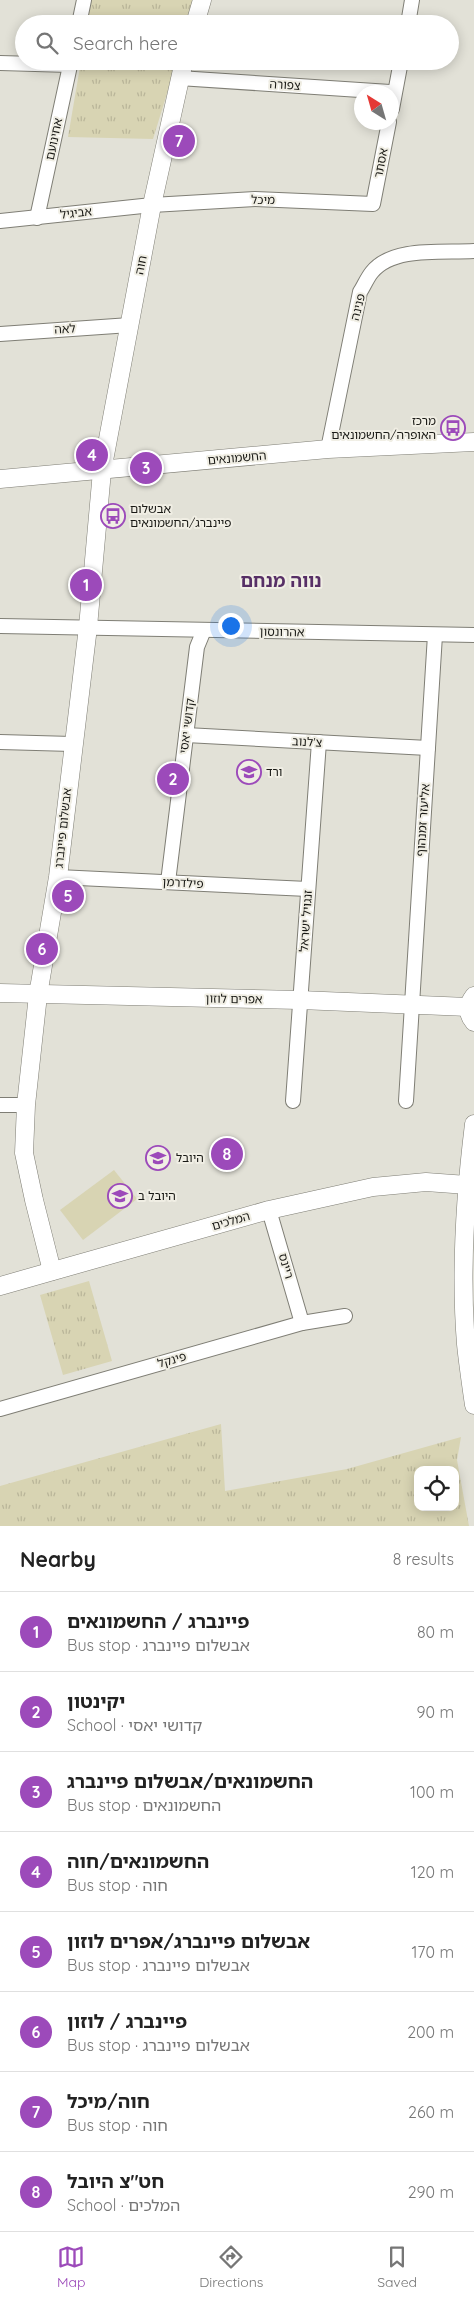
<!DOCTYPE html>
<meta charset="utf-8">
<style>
body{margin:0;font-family:Quicksand,"Noto Sans Hebrew",sans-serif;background:#f2f2f2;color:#222}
.controls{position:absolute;right:15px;bottom:15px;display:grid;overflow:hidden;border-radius:10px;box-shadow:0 2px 12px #0003}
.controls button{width:45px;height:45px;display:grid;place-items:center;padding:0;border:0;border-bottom:1px solid #e0e0e0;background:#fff;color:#222;font:25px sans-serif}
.compass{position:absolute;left:354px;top:85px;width:45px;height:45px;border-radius:50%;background:#fff;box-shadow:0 2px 12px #0003;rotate:323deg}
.you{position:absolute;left:230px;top:625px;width:18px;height:18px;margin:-12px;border:4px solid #fff;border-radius:50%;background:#1a73e8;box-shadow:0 0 0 8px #1a73e833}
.badge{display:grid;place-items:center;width:32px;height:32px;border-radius:50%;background:#9c4aba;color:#fff;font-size:16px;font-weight:700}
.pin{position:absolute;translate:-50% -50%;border:2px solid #fff;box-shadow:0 1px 5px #0006}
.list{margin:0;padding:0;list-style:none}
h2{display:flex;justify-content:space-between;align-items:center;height:65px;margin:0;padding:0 20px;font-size:21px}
h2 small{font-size:16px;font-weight:400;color:#767676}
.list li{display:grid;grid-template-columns:32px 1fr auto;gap:15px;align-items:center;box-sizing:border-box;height:80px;padding:0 20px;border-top:1px solid #e0e0e0}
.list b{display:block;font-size:19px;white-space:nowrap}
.list p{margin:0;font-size:16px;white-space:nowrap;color:#767676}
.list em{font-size:16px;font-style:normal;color:#767676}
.icon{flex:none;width:28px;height:28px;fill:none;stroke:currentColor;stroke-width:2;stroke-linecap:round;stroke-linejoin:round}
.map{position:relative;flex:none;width:474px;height:1526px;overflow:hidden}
.search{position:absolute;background:#fff;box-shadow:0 2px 12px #0003;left:15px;right:15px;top:15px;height:55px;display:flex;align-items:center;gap:12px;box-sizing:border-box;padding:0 18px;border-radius:28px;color:#767676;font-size:19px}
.sheet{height:705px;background:#fff}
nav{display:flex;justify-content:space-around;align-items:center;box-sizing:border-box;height:70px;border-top:1px solid #e0e0e0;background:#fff;font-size:14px;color:#767676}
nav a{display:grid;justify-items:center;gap:2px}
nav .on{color:#9c4aba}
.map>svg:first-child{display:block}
.green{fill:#d8d4b3}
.park{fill:url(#park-tufts);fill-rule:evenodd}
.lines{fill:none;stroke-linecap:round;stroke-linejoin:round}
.minor-casing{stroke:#7f7e75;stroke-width:16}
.tertiary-casing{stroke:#7f7e75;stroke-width:19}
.minor{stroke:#fff;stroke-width:14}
.tertiary{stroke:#fff;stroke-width:18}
.labels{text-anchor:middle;stroke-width:4;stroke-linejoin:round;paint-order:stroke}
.street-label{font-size:12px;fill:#191915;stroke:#f0eee4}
.poi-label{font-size:12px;fill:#191915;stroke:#f0eee4;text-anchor:start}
.district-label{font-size:18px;font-weight:bold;fill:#572f66;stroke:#f0eee4}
</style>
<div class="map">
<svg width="474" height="1526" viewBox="0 0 474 1526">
<defs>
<pattern id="park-tufts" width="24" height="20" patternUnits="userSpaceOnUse" patternTransform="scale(1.25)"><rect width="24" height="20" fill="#d8d4b3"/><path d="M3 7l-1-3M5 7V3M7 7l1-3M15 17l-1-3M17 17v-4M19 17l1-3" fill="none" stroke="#b9b599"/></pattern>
</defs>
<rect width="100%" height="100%" fill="#e2e1d7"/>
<!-- green -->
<path class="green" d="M 114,1170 L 137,1199 L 83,1240 L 60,1210 Z"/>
<!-- park -->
<g class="park">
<path d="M 91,0 L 196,0 L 188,24 L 87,24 Z"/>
<path d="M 81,61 L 177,61 L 153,139 L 68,137 Z"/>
<path d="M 89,1281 L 112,1361 L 63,1375 L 40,1295 Z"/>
<path d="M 221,1424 L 225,1491 L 347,1469 L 461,1437 L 457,1460 L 469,1526 L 0,1526 L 0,1486 ZM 418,1470 L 455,1470 L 455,1507 L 418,1507 Z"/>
</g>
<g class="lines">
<defs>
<g id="minor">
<path d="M 79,24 L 84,0"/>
<path d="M 408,24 L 412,0"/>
<path d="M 0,63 L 70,65"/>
<path d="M 179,78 L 390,92"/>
<path d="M 392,109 L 401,61"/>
<path d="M 37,218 L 71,61"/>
<path d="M 0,221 L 152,205 L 255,199 L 373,204 L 389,122"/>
<path d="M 0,334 L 130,325"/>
<path d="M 328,449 L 360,292 C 364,286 367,278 372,272 C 393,246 443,253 474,251"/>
<path d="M 0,626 L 474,635"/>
<path d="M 186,735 L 428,748"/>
<path d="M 0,742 L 72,744"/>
<path d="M 58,877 L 308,889"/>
<path d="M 168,882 L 197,647 L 204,630"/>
<path d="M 293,1101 L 319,742"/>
<path d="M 406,1101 L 435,635"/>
<path d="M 0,1105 L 26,1105"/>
<path d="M 269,1210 L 302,1323"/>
<path d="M 0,1409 L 302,1323 L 345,1316"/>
</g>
<g id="tertiary">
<path d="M 195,24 L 202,0"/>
<path d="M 0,479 L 328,449 L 474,442"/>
<path d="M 0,993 L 300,1000 L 468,1007"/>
<path d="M 474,996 C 467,1005 467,1014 474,1022"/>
<path d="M 474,1124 C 465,1197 460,1270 466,1344 C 468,1364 471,1384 474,1405"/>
<path d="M 52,1271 L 34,1200 L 24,1153 L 26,1105 L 38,995 L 58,877 L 88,627 L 102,471 L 152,205 L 184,61"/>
<path d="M 0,1286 L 269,1210 L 373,1187 L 426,1182 L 467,1185"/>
</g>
</defs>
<!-- minor casing -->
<use href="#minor" class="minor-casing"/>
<!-- tertiary casing -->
<use href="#tertiary" class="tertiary-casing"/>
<!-- minor -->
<use href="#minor" class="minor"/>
<!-- tertiary -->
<use href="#tertiary" class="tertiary"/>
</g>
<!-- icons -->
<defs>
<symbol id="bus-ring" viewBox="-11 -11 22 22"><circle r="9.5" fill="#f0eee4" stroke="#9c4aba" stroke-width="1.5"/><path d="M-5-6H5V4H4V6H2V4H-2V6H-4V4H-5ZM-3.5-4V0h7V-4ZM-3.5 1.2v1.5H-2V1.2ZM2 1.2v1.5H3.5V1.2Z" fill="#9c4aba"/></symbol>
<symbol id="school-ring" viewBox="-11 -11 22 22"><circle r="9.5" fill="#f0eee4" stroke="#9c4aba" stroke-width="1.5"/><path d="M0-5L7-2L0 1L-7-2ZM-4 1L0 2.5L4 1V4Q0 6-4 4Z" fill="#9c4aba"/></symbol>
</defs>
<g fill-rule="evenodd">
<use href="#bus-ring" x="439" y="414" width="28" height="28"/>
<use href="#bus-ring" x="99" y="502" width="28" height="28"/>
<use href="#school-ring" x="235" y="758" width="28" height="28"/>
<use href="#school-ring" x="144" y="1144" width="28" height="28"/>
<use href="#school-ring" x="106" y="1182" width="28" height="28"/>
</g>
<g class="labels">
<!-- street labels -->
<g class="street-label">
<text transform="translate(285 85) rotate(4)" y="4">צפורה</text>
<text transform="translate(54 139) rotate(-78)" y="4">אחינועם</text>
<text transform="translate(381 163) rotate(-79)" y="4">אסתר</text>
<text transform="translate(263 200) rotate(1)" y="4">מיכל</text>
<text transform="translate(76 213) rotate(-6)" y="4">אביגיל</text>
<text transform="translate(141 265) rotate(-79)" y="4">חוה</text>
<text transform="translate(358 307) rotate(-76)" y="4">פנינה</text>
<text transform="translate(65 329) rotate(-3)" y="4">לאה</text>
<text transform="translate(237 458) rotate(-5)" y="4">החשמונאים</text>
<text transform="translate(282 632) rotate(1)" y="4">אהרונסון</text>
<text transform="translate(187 726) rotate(-83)" y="4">קדושי יאסי</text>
<text transform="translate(307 742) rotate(3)" y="4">צ'לנוב</text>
<text transform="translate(423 820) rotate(-86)" y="4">אליעזר זמנהוף</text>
<text transform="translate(63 828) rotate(-84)" y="4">אבשלום פיינברג</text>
<text transform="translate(183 883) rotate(3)" y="4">פילדרמן</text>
<text transform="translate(306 921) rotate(-86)" y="4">זנגויל ישראל</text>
<text transform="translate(234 999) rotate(1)" y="4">אפרים לוזון</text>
<text transform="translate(231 1221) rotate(-16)" y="4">המלכים</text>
<text transform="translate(286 1266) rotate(74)" y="4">ריינס</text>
<text transform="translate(172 1360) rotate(-16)" y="4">פינקל</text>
</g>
<!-- poi labels -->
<g class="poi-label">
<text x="436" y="425" text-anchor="end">מרכז<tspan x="436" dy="14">האופרה/החשמונאים</tspan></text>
<text x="130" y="513">אבשלום<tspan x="130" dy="14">פיינברג/החשמונאים</tspan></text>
<text x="266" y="776">ורד</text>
<text x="176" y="1162">היובל</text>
<text x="138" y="1200">היובל ב</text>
</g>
<!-- district labels -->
<g class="district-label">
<text x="281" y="587">נווה מנחם</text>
</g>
</g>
</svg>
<div class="controls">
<button><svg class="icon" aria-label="locate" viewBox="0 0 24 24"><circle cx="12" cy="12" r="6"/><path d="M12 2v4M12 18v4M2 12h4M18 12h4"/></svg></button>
</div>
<svg class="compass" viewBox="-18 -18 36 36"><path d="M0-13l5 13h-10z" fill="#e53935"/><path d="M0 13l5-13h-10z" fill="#767676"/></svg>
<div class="you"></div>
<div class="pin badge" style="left:86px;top:585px">1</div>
<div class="pin badge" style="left:173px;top:779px">2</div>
<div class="pin badge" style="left:146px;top:468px">3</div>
<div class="pin badge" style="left:92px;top:455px">4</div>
<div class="pin badge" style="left:68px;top:896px">5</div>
<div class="pin badge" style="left:42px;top:949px">6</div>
<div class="pin badge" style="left:179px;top:141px">7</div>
<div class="pin badge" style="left:227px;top:1154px">8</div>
<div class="search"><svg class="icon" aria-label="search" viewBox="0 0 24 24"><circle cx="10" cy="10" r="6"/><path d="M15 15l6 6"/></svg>Search here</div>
</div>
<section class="sheet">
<h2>Nearby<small>8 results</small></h2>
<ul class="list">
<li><span class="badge">1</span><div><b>פיינברג / החשמונאים</b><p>Bus stop · אבשלום פיינברג</p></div><em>80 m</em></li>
<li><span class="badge">2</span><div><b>יקינטון</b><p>School · קדושי יאסי</p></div><em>90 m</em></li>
<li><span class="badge">3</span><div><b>החשמונאים/אבשלום פיינברג</b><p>Bus stop · החשמונאים</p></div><em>100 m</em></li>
<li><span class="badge">4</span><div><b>החשמונאים/חוה</b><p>Bus stop · חוה</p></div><em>120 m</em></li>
<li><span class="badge">5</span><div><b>אבשלום פיינברג/אפרים לוזון</b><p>Bus stop · אבשלום פיינברג</p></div><em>170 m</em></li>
<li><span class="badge">6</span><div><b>פיינברג / לוזון</b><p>Bus stop · אבשלום פיינברג</p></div><em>200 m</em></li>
<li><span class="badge">7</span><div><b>חוה/מיכל</b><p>Bus stop · חוה</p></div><em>260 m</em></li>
<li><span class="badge">8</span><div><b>חט&quot;צ היובל</b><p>School · המלכים</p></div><em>290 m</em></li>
</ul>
</section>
<nav>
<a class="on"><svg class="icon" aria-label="map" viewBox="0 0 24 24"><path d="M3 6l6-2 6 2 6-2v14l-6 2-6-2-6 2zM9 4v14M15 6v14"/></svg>Map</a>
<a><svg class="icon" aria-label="directions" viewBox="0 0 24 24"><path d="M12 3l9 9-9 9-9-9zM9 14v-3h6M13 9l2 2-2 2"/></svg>Directions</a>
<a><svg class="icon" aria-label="saved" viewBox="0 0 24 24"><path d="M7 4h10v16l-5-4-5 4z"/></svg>Saved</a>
</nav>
